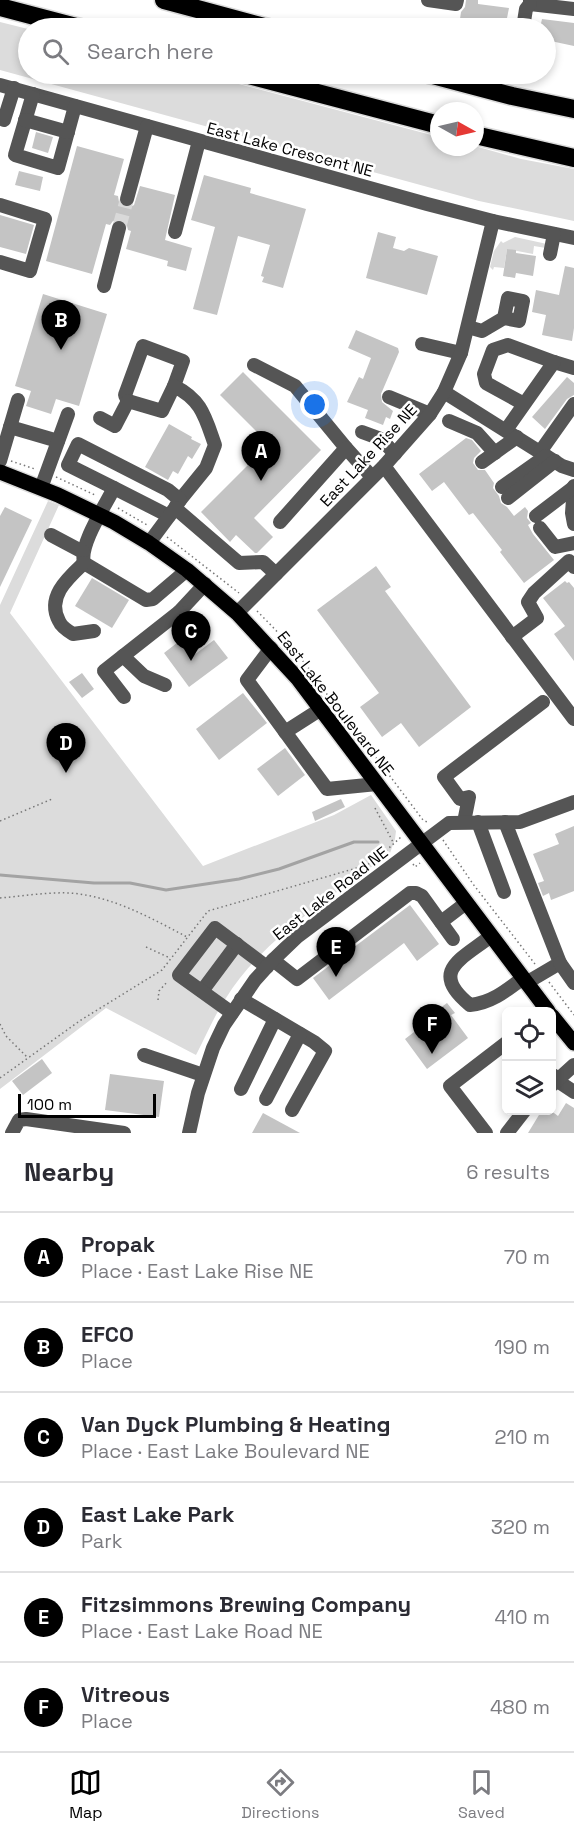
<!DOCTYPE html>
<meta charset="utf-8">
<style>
body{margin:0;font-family:"Space Grotesk",sans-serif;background:#f7f7f7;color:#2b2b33}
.controls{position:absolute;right:18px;bottom:18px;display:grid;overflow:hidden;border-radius:9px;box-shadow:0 3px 9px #0003}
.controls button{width:54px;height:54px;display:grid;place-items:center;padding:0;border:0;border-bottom:2px solid #e1e1e2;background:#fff;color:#2b2b33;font:30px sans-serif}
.compass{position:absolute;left:430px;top:102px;width:54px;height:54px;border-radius:50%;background:#fff;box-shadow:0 3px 9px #0003;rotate:98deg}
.scale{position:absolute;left:18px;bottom:15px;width:138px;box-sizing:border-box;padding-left:6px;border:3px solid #000;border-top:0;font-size:16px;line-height:21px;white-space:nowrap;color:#000;-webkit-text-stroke:4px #fff;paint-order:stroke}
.you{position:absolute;left:315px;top:405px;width:21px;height:21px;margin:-15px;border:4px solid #fff;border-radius:50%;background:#1a73e8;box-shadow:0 0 0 9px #1a73e833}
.badge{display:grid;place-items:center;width:39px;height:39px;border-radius:50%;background:#000;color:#fff;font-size:20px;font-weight:700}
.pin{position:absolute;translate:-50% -50px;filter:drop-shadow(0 2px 3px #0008)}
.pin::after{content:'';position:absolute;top:32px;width:21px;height:18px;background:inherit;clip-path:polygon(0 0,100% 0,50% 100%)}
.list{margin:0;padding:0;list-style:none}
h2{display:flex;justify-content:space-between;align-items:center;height:78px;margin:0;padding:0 24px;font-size:26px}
h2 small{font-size:20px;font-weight:400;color:#7c7c81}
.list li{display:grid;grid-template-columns:39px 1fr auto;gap:18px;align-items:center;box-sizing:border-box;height:90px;padding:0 24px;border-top:2px solid #e1e1e2}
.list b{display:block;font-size:22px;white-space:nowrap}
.list p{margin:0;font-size:20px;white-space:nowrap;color:#7c7c81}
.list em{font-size:20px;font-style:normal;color:#7c7c81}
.icon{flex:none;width:33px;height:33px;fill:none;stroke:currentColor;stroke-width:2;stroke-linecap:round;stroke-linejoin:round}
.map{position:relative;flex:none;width:574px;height:1133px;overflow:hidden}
.search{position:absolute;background:#fff;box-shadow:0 3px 9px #0003;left:18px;right:18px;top:18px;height:66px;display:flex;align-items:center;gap:15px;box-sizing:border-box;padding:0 21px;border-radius:33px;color:#7c7c81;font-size:22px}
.sheet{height:618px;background:#fff}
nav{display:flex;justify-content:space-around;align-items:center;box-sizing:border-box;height:84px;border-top:2px solid #e1e1e2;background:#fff;font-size:16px;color:#7c7c81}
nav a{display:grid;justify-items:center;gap:3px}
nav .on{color:#000}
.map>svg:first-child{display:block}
.green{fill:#dcdcdc}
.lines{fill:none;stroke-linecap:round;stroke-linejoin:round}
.stream{stroke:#a3a3a3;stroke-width:3}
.building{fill:#c4c4c4}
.minor-tunnel{stroke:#d9d9d9;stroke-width:14;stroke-dasharray:14 7;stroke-linecap:butt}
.major-casing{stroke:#dbdbdb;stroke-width:18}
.highway-casing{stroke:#dbdbdb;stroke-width:21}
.path{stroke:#777;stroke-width:1.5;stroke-dasharray:1.5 3;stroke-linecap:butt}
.minor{stroke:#555;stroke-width:14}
.major{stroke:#000;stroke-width:15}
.highway{stroke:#000;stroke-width:18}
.labels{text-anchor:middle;stroke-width:5;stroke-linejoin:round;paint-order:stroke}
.street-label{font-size:16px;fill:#000;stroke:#fff}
</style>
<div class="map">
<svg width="574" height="1133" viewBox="0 0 574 1133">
<rect width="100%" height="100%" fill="#fff"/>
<!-- green -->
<g class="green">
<path d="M 0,22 L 28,29 L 28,74 L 201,74 L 439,137 L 439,147 L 475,146 L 521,159 L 574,169 L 574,221 L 479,201 L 0,70 Z"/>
<path d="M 515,237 L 547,244 L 546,248 L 534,246 L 533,254 L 507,249 L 504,268 L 494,267 L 493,270 L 490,267 L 494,251 L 501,241 L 503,243 Z"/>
<path d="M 48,501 L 59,505 L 10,613 L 203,866 L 334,815 L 371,795 L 396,831 L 395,839 L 390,853 C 334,896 264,937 226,998 C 214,1016 206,1036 196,1055 L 106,1008 L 0,1089 L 0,605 Z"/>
</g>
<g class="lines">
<!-- stream -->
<path class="stream" d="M 0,875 L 94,883 L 130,883 L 166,890 L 239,879 L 279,869 L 354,842 L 378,842"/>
</g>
<!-- building -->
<g class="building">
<path d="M 466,0 L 478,0 L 478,4 L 509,8 L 505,28 L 480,25 L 481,22 L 460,19 L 461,12 L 465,7 Z"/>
<path d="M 542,19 L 574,23 L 574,46 L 546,40 L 546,28 L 540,28 Z"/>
<path d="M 36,132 L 53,137 L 48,153 L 32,148 Z"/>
<path d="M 77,146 L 124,159 L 114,195 L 118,196 L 119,202 L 124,207 L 129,208 L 134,205 L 140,186 L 175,195 L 165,240 L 192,248 L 186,271 L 167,266 L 168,261 L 126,249 L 131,231 L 128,230 L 126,222 L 121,219 L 113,221 L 110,225 L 106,224 L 92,274 L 46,261 Z"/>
<path d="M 19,171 L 43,177 L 40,191 L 15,185 Z"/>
<path d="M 204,175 L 251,188 L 250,193 L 306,209 L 283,288 L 262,282 L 264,277 L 261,276 L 270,245 L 238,236 L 217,315 L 193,309 L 215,227 L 191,220 Z"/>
<path d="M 0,215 L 34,225 L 26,254 L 0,247 Z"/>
<path d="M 378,232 L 396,237 L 393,248 L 404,251 L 409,248 L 438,256 L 427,295 L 366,278 Z"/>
<path d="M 507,249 L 516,250 L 516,253 L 536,256 L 533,276 L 516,273 L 515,278 L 503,276 Z"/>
<path d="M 565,266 L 574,268 L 574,328 L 572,341 L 542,335 L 546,315 L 532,312 L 536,290 L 559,295 Z"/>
<path d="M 43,294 L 107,314 L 79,406 L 56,399 L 51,414 L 26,406 L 31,391 L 15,386 Z"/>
<path d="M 356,330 L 398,348 L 399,352 L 381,394 L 382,402 L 393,411 L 390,419 L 386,417 L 383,425 L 365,418 L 368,410 L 347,402 L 359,377 L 363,379 L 371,358 L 348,348 Z"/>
<path d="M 243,372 L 321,450 L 254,518 L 273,537 L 257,553 L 255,553 L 236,535 L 230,542 L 201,512 L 269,444 L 220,395 Z"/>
<path d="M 567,377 L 574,383 L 574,395 L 567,399 L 545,429 L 532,417 Z"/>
<path d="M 169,424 L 192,437 L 191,439 L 201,444 L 192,459 L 188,456 L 178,474 L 173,471 L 168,480 L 145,467 Z"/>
<path d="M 466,438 L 472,440 L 481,451 L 474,458 L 473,463 L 478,470 L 485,470 L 494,483 L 493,488 L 499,496 L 501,503 L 507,507 L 514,516 L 525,507 L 528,511 L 527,518 L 531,523 L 528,525 L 533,534 L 554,560 L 524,583 L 500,552 L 502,550 L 473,513 L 469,515 L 444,482 L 432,491 L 419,474 Z"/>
<path d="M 5,507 L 32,520 L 0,587 L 0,516 Z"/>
<path d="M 376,566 L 391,587 L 385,591 L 471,707 L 419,747 L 401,723 L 382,737 L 360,707 L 379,693 L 317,610 Z"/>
<path d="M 92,578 L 129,600 L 112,628 L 75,606 Z"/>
<path d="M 565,581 L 567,583 L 569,582 L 574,588 L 574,661 L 554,634 L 565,626 L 543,598 Z"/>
<path d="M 182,639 L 194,655 L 214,640 L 228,658 L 189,687 L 164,653 Z"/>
<path d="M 82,673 L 94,689 L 82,698 L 69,682 Z"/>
<path d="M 243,693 L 267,723 L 219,760 L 196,729 Z"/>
<path d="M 285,748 L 305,775 L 278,796 L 257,769 Z"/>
<path d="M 341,799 L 345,807 L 315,821 L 312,812 Z"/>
<path d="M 574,826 L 574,891 L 551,900 L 549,893 L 543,896 L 538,883 L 544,881 L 533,854 L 559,844 L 555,834 Z"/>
<path d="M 410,905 L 439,944 L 417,961 L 404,943 L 329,1000 L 313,978 Z"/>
<path d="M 447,1003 L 455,1013 L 451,1015 L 468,1038 L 427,1069 L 405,1039 L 431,1019 L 432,1014 Z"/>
<path d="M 42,1059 L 52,1073 L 23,1095 L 12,1081 Z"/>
<path d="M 110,1074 L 164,1081 L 159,1117 L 105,1110 Z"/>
<path d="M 566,1103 L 574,1108 L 574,1133 L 528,1133 L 542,1110 L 550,1110 L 558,1116 Z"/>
<path d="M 263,1113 L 300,1133 L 252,1133 Z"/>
</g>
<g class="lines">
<!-- minor-tunnel -->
<path class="minor-tunnel" d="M 119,228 L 127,199"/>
<defs>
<g id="major">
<path d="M 0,472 L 58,495 L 114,522 L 149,543 L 187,570 L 237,613 L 298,679 L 548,1011"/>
<path d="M 552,1016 L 574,1043"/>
</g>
<g id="highway">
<path d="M 164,0 L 268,28"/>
<path d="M 0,7 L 80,28"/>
<path d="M 245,74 L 439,125"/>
<path d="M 429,74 L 512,96 L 574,109"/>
<path d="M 475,135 L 574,158"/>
</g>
</defs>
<!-- major casing -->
<use href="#major" class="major-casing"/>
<!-- highway casing -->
<use href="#highway" class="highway-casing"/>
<!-- path -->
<g class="path">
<path d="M 11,461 L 35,469"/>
<path d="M 56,477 L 95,495"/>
<path d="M 118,508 L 147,525"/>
<path d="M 167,537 L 239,593"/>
<path d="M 257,611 C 276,630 294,649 310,670 C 321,685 331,702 344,715 L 423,820 L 429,823"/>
<path d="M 375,808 L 393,842"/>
<path d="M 0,821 L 52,799"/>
<path d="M 443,840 L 473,884 L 535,964"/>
<path d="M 413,864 L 415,867 L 420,863"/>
<path d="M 0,898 C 23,896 47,892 70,893 C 112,896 151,918 187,937"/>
<path d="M 146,947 L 170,958"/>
<path d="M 549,982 L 574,1015"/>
<path d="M 158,1000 L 159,991 L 168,981"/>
<path d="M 0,1024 L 6,1036 L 27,1057"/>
<path d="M 0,1078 L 81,1020 L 162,970 L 208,911 L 367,865 L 378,858 L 401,837"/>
</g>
<!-- minor -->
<g class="minor">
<path d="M 428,0 L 456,4 L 457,0"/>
<path d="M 530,0 L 530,4 L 574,9"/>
<path d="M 523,28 L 526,9 L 530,4"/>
<path d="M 0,85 L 427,204 L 493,221 L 574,238"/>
<path d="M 33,94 L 15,155 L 58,168 L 75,106"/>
<path d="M 0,118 L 4,120 L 14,88"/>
<path d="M 25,120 L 68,132"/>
<path d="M 127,199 L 147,126"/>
<path d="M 0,205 L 45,219 L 30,271 L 0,262"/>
<path d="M 175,232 L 199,141"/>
<path d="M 550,254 L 554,234"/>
<path d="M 104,286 L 119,228"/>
<path d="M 468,327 L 482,331 L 504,318 L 519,321 L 523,301 L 508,298 L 504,318"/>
<path d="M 422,344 L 461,353"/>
<path d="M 554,362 L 574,368"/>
<path d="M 254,365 L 295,386 L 346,448"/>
<path d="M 444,392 L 562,466 L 574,470"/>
<path d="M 389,397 L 430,414"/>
<path d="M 128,401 L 125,395 L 143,346 L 183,361 L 174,386"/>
<path d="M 100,418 L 115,426 L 128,401 L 162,411 L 174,386 C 202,400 205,417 215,445 L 206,468 L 180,500"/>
<path d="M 449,421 L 477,433 L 495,453"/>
<path d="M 10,427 L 58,441"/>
<path d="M 506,430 L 554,362 L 508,345 L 493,350 L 484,374 L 486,383 L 524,404"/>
<path d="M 362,432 L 381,439 L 395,454"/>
<path d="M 540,452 L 574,404"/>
<path d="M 0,461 L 18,400"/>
<path d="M 482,462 L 517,437"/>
<path d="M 384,466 L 574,719"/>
<path d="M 574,486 L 572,513 L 574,524"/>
<path d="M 502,487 L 546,456"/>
<path d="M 41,488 L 68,414"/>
<path d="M 114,488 L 68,465 L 78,444 L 168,490 L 180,500 L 176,506"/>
<path d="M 508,498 L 555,461"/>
<path d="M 169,516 L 114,488 C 105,506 79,545 84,563 L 146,600 L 153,599 L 187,570"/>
<path d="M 536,516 L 574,487"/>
<path d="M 280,522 L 346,448 L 372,477"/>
<path d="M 540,528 L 555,547 L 574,543"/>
<path d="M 51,535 L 83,552"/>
<path d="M 149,543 L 175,508 L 239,563 L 263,562 L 276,574"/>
<path d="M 84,563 C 68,578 46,597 59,621 C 61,626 68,631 73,634 L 94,631"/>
<path d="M 237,613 L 384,466 L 430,414 L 444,392 L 461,353 L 493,221"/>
<path d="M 512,637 L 537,618 L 528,602 L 534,593 L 569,561 L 574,567"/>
<path d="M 200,639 L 179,612 L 205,584"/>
<path d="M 271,648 L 247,680 L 327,789 L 377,784"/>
<path d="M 123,656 L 144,676 L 165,685"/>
<path d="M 124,697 L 104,671 L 179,612"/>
<path d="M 285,732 L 321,709"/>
<path d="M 464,822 L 469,797 L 460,799 L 444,777 L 543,702"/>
<path d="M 478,822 L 504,892"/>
<path d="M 505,822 L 560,963 L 526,983"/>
<path d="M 441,922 L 466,903"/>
<path d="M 491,936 C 462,959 428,971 470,1005 C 491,1003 506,991 523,978"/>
<path d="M 273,960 L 297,979 L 410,893 L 416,893 L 422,896 L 453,939"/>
<path d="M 560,963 L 574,983"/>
<path d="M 202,991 L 237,944"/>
<path d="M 241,999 L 314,1042 L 325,1051 L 292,1110"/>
<path d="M 232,1013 L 179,975 L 215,928 L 267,967"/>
<path d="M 144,1055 L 203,1075"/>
<path d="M 553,1075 L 556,1080 L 574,1092"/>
<path d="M 552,1085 L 574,1065"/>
<path d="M 241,1089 L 275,1019"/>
<path d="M 266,1099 L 300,1034"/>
<path d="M 12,1133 L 19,1120 L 26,1119 L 124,1133"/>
<path d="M 189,1133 L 198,1093 L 213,1048 L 224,1025 L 255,980 L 273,960 L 297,937 L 449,823 L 520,822 L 574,802"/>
<path d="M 486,1133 L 450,1086 L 506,1043"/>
<path d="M 507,1133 L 525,1110"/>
</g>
<!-- major -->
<use href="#major" class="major"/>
<!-- highway -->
<use href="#highway" class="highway"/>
</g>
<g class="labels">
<!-- street labels -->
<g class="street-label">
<text transform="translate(290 149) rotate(15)" y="6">East Lake Crescent NE</text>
<text transform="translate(368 455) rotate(-47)" y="6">East Lake Rise NE</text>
<text transform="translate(336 703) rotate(52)" y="6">East Lake Boulevard NE</text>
<text transform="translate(330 893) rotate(-38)" y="6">East Lake Road NE</text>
</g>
</g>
</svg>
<div class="controls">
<button><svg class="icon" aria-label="locate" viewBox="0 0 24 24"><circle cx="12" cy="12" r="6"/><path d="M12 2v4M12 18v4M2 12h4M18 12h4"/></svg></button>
<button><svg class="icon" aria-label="layers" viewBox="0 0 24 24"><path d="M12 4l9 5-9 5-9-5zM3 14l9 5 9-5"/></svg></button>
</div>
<svg class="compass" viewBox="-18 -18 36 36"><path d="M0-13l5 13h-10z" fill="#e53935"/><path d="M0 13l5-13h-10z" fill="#7c7c81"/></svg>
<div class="scale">100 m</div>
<div class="you"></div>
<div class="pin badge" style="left:261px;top:481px">A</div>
<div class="pin badge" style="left:61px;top:350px">B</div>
<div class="pin badge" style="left:191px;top:661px">C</div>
<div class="pin badge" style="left:66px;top:773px">D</div>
<div class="pin badge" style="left:336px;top:977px">E</div>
<div class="pin badge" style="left:432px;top:1054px">F</div>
<div class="search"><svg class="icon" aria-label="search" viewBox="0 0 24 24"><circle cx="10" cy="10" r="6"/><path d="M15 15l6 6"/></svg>Search here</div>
</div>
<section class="sheet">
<h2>Nearby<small>6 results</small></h2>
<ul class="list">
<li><span class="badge">A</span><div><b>Propak</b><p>Place · East Lake Rise NE</p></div><em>70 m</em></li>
<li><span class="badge">B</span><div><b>EFCO</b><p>Place</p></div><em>190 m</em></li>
<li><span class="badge">C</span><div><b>Van Dyck Plumbing &amp; Heating</b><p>Place · East Lake Boulevard NE</p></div><em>210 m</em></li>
<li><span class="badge">D</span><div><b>East Lake Park</b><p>Park</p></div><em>320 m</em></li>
<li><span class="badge">E</span><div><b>Fitzsimmons Brewing Company</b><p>Place · East Lake Road NE</p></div><em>410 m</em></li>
<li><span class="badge">F</span><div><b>Vitreous</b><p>Place</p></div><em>480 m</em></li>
</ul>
</section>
<nav>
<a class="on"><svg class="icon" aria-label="map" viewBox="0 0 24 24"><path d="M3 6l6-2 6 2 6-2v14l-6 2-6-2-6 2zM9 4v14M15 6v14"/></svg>Map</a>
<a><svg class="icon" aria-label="directions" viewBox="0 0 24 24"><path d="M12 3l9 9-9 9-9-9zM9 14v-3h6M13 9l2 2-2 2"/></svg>Directions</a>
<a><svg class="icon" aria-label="saved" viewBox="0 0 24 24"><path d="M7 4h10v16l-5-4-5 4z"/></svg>Saved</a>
</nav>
